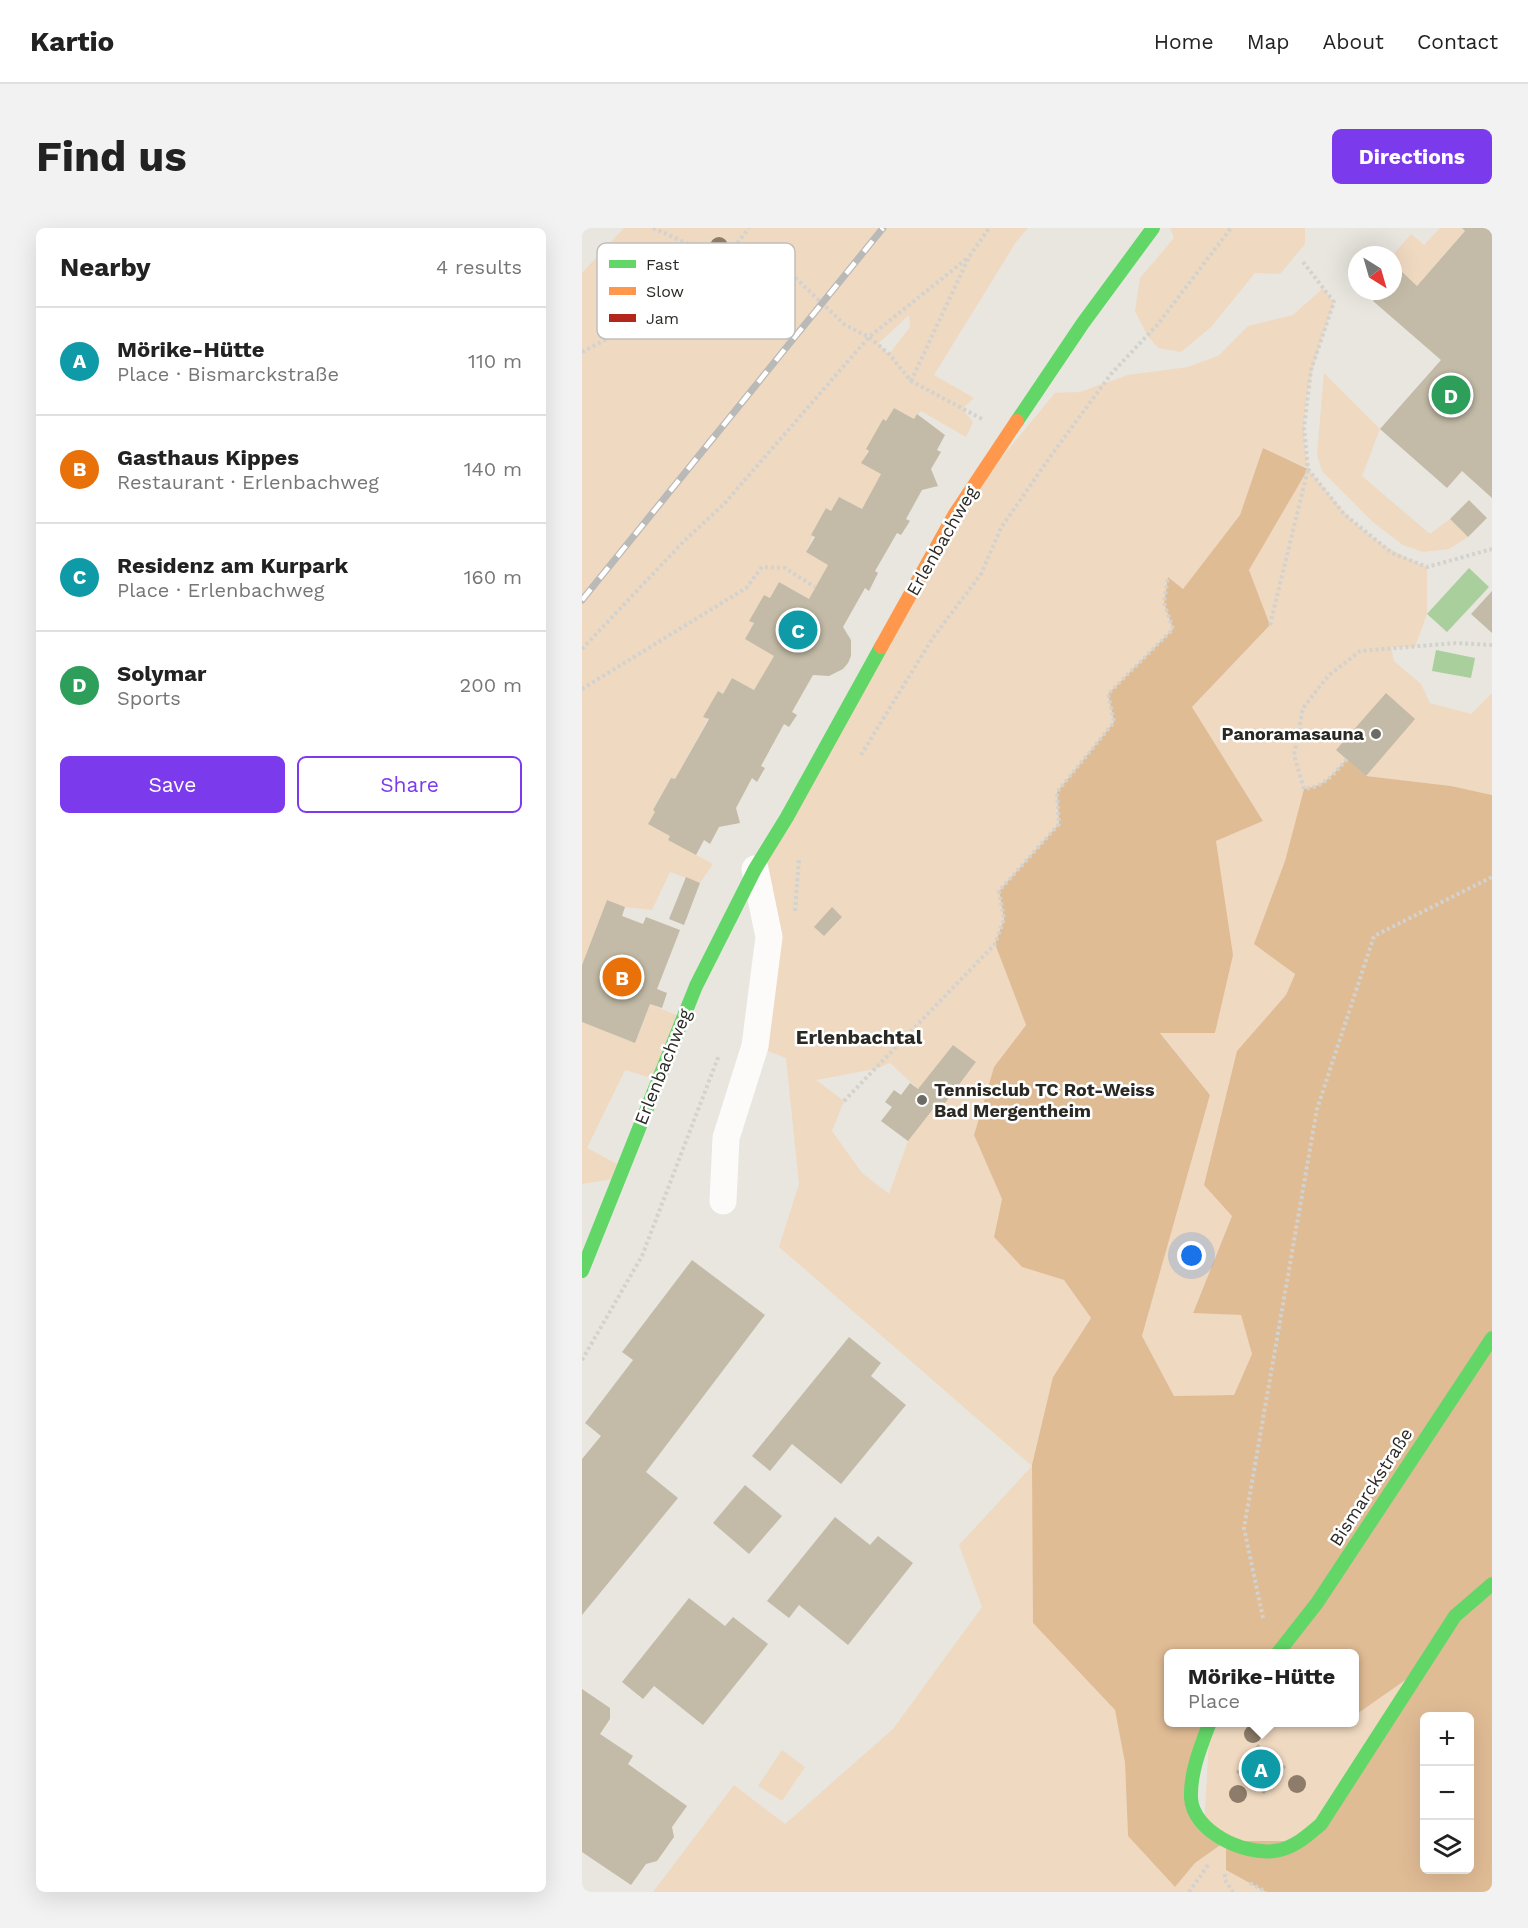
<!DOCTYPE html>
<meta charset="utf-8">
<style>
body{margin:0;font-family:"Work Sans",sans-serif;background:#f2f2f2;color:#222}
.controls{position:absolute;right:18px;bottom:18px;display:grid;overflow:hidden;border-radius:9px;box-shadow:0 6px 24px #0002}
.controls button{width:54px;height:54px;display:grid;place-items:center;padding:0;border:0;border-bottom:2px solid #e0e0e0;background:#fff;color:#222;font:30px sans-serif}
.compass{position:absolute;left:766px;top:18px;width:54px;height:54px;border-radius:50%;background:#fff;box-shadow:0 6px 24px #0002;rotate:143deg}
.you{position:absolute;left:610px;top:1028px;width:21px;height:21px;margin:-15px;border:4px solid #fff;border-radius:50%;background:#1a73e8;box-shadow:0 0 0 9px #1a73e833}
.badge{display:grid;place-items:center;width:39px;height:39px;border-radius:50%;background:#7c3aed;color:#fff;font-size:20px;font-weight:700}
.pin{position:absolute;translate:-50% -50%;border:3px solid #fff;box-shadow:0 2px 6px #0006}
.popup{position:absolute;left:582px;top:1421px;width:195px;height:78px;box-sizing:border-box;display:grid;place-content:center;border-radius:9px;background:#fff;filter:drop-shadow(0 2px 4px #0005);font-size:20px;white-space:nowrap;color:#767676}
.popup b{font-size:22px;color:#222}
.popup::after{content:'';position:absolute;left:50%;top:100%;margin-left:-12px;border:12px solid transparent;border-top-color:#fff}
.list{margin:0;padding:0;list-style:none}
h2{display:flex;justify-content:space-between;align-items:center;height:78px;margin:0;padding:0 24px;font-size:26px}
h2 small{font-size:20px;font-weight:400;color:#767676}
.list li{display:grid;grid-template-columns:39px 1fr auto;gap:18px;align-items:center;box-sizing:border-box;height:108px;padding:0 24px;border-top:2px solid #e0e0e0}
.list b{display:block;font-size:22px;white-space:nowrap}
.list p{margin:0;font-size:20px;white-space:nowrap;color:#767676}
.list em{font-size:20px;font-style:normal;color:#767676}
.actions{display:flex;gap:12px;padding:18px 24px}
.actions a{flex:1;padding:14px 0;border:2px solid #7c3aed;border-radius:9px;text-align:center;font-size:21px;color:#7c3aed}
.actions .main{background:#7c3aed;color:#fff}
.icon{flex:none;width:33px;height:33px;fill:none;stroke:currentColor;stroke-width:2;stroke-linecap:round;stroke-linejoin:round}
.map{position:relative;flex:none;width:910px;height:1664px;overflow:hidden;border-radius:9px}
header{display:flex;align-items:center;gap:36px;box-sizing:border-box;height:84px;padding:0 30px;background:#fff;border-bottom:2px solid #e0e0e0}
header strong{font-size:28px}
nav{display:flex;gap:33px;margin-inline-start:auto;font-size:21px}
.intro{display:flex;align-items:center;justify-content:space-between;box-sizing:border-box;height:144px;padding:0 36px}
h1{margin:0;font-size:42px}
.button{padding:15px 27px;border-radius:9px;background:#7c3aed;color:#fff;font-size:21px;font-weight:700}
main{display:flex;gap:36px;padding:0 36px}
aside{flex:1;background:#fff;border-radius:9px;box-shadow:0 6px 24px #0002}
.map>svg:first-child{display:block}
.green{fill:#f0d9c1;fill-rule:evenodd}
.forest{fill:#e0bc95;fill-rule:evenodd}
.water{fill:#a9cf9c}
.building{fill:#c3bba7}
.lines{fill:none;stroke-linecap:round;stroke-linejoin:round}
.path{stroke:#d2d2cf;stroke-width:4;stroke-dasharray:3 3;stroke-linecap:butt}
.street{stroke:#fcfbfa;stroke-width:27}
.fast{stroke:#63d668;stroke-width:14}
.slow{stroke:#ff974d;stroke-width:14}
.rail-casing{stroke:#b9b9b7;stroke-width:7}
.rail{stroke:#fff;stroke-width:4.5;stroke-dasharray:14;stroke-linecap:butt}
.tree{fill:#8c7c69}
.poi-dot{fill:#6c6b65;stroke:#fff;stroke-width:2}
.labels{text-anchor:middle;stroke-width:5;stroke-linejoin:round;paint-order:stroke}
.street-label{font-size:18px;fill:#2a2924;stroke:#fff}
.poi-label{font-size:18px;font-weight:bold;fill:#2a2924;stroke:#fff;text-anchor:end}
.neighbourhood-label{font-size:20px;font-weight:bold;fill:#2a2924;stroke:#fff}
.key{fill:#fff;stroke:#bfbfbd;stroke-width:1.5}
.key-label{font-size:16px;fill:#2a2924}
</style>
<header>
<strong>Kartio</strong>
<nav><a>Home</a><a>Map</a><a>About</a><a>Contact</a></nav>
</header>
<div class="intro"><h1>Find us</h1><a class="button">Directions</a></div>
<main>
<aside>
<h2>Nearby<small>4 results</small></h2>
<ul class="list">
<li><span class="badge" style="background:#0f9aa8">A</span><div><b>Mörike-Hütte</b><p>Place · Bismarckstraße</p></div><em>110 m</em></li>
<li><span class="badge" style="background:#e8710a">B</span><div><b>Gasthaus Kippes</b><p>Restaurant · Erlenbachweg</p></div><em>140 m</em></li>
<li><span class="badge" style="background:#0f9aa8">C</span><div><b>Residenz am Kurpark</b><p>Place · Erlenbachweg</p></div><em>160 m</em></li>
<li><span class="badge" style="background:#2e9e5b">D</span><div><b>Solymar</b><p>Sports</p></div><em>200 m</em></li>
</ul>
<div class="actions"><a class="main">Save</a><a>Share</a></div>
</aside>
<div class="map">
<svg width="910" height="1664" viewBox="0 0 910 1664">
<rect width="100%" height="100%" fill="#e8e6de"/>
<!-- green -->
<g class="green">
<path d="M 42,0 L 446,0 L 434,14 L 352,147 L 392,170 L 380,181 L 391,194 L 384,209 L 339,183 L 332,191 L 312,180 L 304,193 L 301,191 L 280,235 L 299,246 L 280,281 L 257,269 L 249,283 L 244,280 L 224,324 L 246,337 L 227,371 L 197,354 L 188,370 L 182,367 L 167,393 L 172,395 L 163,411 L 192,428 L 172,462 L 150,450 L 141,466 L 136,463 L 122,488 L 126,491 L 93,551 L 89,550 L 71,582 L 88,608 L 86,612 L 131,636 L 118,655 L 88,644 L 70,682 L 43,679 L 25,672 L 0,737 L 0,45 ZM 152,48 L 168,63 L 146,86 L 130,71 ZM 327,87 L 328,99 L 307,126 L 296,116 Z"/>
<path d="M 588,0 L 723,0 L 723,16 L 698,46 L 673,45 L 629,99 L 599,124 L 576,120 L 565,107 L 553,83 L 558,50 L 592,10 Z"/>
<path d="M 858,0 L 880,0 L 883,3 L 835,58 L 818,42 L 811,50 L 811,27 L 829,6 L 842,17 Z"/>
<path d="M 741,60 L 752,74 C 735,125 713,183 726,238 C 728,246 737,254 742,260 C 771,299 801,321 845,339 L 845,386 L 833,419 L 809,419 L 812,433 L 839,456 L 848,475 L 889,486 L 910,465 L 910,567 L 869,558 L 784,548 L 755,522 L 765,531 C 751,546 742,558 722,562 L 703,633 L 713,745 L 704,767 L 655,824 L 650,988 L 611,1084 L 659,1087 L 670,1126 L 652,1167 L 592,1168 L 560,1108 L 628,867 L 578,804 L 634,805 L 634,613 L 681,593 L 610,479 L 688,397 L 667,342 L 726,240 L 681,220 L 658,287 L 601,361 L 587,350 L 582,375 L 591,401 L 526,466 L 532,494 L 475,564 L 477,596 L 417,663 L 422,691 L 413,716 L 444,797 L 412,839 L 392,907 L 420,971 L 412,1009 L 440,1039 L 482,1052 L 509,1090 L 471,1149 L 451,1395 L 533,1482 L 543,1535 L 546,1608 L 593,1659 L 613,1635 L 644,1613 L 622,1598 L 628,1495 L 772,1494 L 772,1488 L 837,1443 L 739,1596 L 644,1642 L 684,1664 L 71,1664 L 152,1557 L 203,1596 L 311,1501 L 400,1379 L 377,1317 L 450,1238 L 197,1019 L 217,956 L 204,830 L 173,818 L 178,765 L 173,641 L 373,286 L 473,165 L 498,164 L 546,147 L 606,139 L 636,128 L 666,98 L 711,87 ZM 371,817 L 394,834 L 360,879 L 355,876 L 326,913 L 307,966 L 280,945 L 250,903 L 262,873 L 234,852 L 293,841 L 308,835 L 336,861 Z"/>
<path d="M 742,145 L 798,201 L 780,248 L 848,306 L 868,291 L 886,309 L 867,321 L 841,324 L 821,317 L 791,294 L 740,243 L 735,227 Z"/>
<path d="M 68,776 L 101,790 L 76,852 L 43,842 L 5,920 L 41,939 L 37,950 L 0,956 L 0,794 L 53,815 Z"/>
<path d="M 200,1522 L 223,1539 L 200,1573 L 176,1558 Z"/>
</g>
<!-- forest -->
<path class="forest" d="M 681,220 L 726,241 L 667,342 L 688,397 L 610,479 L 681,593 L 634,613 L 651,727 L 633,805 L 578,805 L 628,867 L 560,1108 L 592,1168 L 652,1167 L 670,1126 L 659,1087 L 611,1085 L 650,988 L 622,957 L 655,823 L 704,767 L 713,746 L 672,716 L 703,633 L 722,561 C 742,559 751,546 765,531 L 784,548 L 869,558 L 910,567 L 910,1661 L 906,1664 L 684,1664 L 644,1642 L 644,1613 L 613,1635 L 593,1659 L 546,1608 L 543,1535 L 533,1482 L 451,1395 L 450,1237 L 471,1149 L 509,1090 L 482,1052 L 440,1039 L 412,1009 L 420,971 L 392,907 L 412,839 L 444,797 L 413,716 L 422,691 L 417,663 L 477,596 L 475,564 L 532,494 L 526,466 L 591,401 L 582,375 L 586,349 L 601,361 L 658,287 ZM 586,1426 L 772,1426 L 772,1488 L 835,1444 L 720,1613 L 644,1613 L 609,1572 L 628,1495 L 586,1494 ZM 842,1488 L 888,1488 L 888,1642 L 842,1642 Z"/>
<!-- water -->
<g class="water">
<path d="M 887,340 L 907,359 L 865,404 L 845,386 Z"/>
<path d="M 854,422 L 893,430 L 889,450 L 850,443 Z"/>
</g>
<!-- building -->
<g class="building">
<path d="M 880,0 L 910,0 L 910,270 L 880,243 L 865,260 L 798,201 L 859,132 L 791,73 L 800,63 L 811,63 L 811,50 L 818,42 L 835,58 L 883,3 Z"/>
<path d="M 312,180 L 332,191 L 335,186 L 363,207 L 355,222 L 359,224 L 349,241 L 356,258 L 340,262 L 324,291 L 328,293 L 319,307 L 315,305 L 293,343 L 296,345 L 287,363 L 283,360 L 261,399 L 269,412 L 269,428 L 266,435 L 261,441 L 247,448 L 231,447 L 210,484 L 215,487 L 207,499 L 202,496 L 179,538 L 183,540 L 175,554 L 170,550 L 154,580 L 158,595 L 137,599 L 128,616 L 122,612 L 114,627 L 86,612 L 88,608 L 66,596 L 73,584 L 71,582 L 89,550 L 93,551 L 127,491 L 121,489 L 136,463 L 141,466 L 150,450 L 172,462 L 192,428 L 163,411 L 172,395 L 167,393 L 182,367 L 188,370 L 197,354 L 227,371 L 246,337 L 224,324 L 233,309 L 229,307 L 244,280 L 249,283 L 257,269 L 280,281 L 299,246 L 279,235 L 287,223 L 284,221 L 301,191 L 304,193 Z"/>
<path d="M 887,272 L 905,290 L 886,309 L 868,291 Z"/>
<path d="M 910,363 L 910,405 L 889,386 Z"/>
<path d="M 804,465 L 833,491 L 784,548 L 754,522 Z"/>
<path d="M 104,649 L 118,655 L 102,697 L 87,691 Z"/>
<path d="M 25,672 L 43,679 L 40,688 L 61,696 L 64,689 L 98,702 L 75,761 L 85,765 L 80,780 L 68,776 L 53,815 L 0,794 L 0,737 Z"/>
<path d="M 250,679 L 260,689 L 242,708 L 232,699 Z"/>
<path d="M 371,817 L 394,834 L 360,879 L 355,876 L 326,913 L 299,893 L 310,879 L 303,874 L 312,862 L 319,867 L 328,855 L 336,861 Z"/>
<path d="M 110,1032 L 183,1087 L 64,1244 L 96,1270 L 0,1387 L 0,1231 L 19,1208 L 3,1195 L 51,1132 L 40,1124 Z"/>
<path d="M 267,1109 L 299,1135 L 289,1148 L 324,1177 L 259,1256 L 210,1216 L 188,1243 L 170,1228 Z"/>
<path d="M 163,1257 L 200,1288 L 167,1326 L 131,1295 Z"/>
<path d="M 253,1289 L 288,1317 L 296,1308 L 331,1335 L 266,1417 L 217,1377 L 207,1390 L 185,1373 Z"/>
<path d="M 107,1370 L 143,1398 L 151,1389 L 186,1416 L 121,1497 L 72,1458 L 61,1471 L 40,1454 Z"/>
<path d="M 0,1461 L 28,1480 L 28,1491 L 18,1506 L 51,1528 L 46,1536 L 105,1578 L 90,1599 L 92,1609 L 75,1633 L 64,1636 L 49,1657 L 0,1624 Z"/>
<path d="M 676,1516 L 704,1539 L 682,1566 L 654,1544 Z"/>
</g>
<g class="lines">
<!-- path -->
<g class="path">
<path d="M 71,0 L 142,32 L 183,62 L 202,39 L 263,97 L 287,109 L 307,126 L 329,153 L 400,191"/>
<path d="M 721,34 L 752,74 L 729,142 L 722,200 L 726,241 L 762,286 L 810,325 L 845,339 L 910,321"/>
<path d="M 0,124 L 93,76 L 142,32 L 167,0"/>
<path d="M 329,153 L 387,29 L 407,0"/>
<path d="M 688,397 L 726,241"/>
<path d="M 0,421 L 101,314 L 142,276 L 287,109 L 387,29"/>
<path d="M 0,461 L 164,360 L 180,339 L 203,340 L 233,359"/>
<path d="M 279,527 L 350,411 L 399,346 L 419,300 L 468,229 L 529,146 L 576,96 L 649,0"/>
<path d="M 765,531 C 752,546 742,559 722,561 L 712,527 L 721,480 L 746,448 L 778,423 L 874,415 L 910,417"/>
<path d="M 213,683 L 217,631"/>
<path d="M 262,873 L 413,716 L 422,691 L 417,663 L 477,596 L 475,564 L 532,494 L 526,466 L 591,401 L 582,375 L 586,349"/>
<path d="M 0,1132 L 60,1028 L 137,827"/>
<path d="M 681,1390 L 662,1300 L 735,881 L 792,708 L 910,649"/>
<path d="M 752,1494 L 759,1494"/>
<path d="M 643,1646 L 643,1652 L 651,1664"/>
<path d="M 668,1655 L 684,1664"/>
<path d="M 607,1664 L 626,1637"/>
</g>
<!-- street -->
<path class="street" d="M 141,973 L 144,910 L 173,818 L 187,709 L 173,641"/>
<!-- fast -->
<g class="fast">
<path d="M 435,193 L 501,95 L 571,0"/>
<path d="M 0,1043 L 114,758 L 173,641 L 205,589 L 299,419"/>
<path d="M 695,1426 L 735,1375 L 910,1110"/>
<path d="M 628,1494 C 619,1518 608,1544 609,1570 C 611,1604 662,1627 692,1623 C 711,1621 725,1608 739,1596 L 873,1388 L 910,1356"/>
</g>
<!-- slow -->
<path class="slow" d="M 299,419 L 373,286 L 435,193"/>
<defs>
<path id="rail" d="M 0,372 L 301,0"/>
</defs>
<!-- rail casing -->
<use href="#rail" class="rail-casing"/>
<!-- rail -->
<use href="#rail" class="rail"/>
</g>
<!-- trees -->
<g class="tree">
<circle cx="137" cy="18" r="9"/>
<circle cx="101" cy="28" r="9"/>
<circle cx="43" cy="69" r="9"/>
<circle cx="671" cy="1506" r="9"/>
<circle cx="715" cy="1556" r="9"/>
<circle cx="656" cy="1566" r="9"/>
</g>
<!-- markers -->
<g class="poi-dot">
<circle cx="794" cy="506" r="6"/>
<circle cx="340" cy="872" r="6"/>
</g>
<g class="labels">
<!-- street labels -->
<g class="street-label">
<text transform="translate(360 313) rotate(-60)" y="6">Erlenbachweg</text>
<text transform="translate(81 839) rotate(-68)" y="6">Erlenbachweg</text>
<text transform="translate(789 1259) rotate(-57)" y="6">Bismarckstraße</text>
</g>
<!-- poi labels -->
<g class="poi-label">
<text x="782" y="512">Panoramasauna</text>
<text x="352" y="868" text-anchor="start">Tennisclub TC Rot-Weiss<tspan x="352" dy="21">Bad Mergentheim</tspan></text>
</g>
<!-- neighbourhood labels -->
<g class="neighbourhood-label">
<text x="277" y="816">Erlenbachtal</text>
</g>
</g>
<!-- legend -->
<rect x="15" y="15" width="198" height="96" rx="9" class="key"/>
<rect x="27" y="32" width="27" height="8" fill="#63d668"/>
<rect x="27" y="59" width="27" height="8" fill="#ff974d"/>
<rect x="27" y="86" width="27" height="8" fill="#b3261e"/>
<g class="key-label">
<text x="64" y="42">Fast</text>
<text x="64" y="69">Slow</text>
<text x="64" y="96">Jam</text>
</g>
</svg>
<div class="controls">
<button>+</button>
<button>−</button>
<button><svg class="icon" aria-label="layers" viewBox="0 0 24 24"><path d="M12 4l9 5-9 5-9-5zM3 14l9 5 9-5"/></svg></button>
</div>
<svg class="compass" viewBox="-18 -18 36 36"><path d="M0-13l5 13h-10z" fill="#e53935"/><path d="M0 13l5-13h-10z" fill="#767676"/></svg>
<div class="you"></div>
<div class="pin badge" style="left:679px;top:1541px;background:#0f9aa8">A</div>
<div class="popup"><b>Mörike-Hütte</b>Place</div>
<div class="pin badge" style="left:40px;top:749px;background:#e8710a">B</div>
<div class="pin badge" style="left:216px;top:402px;background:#0f9aa8">C</div>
<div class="pin badge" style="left:869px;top:167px;background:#2e9e5b">D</div>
</div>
</main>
